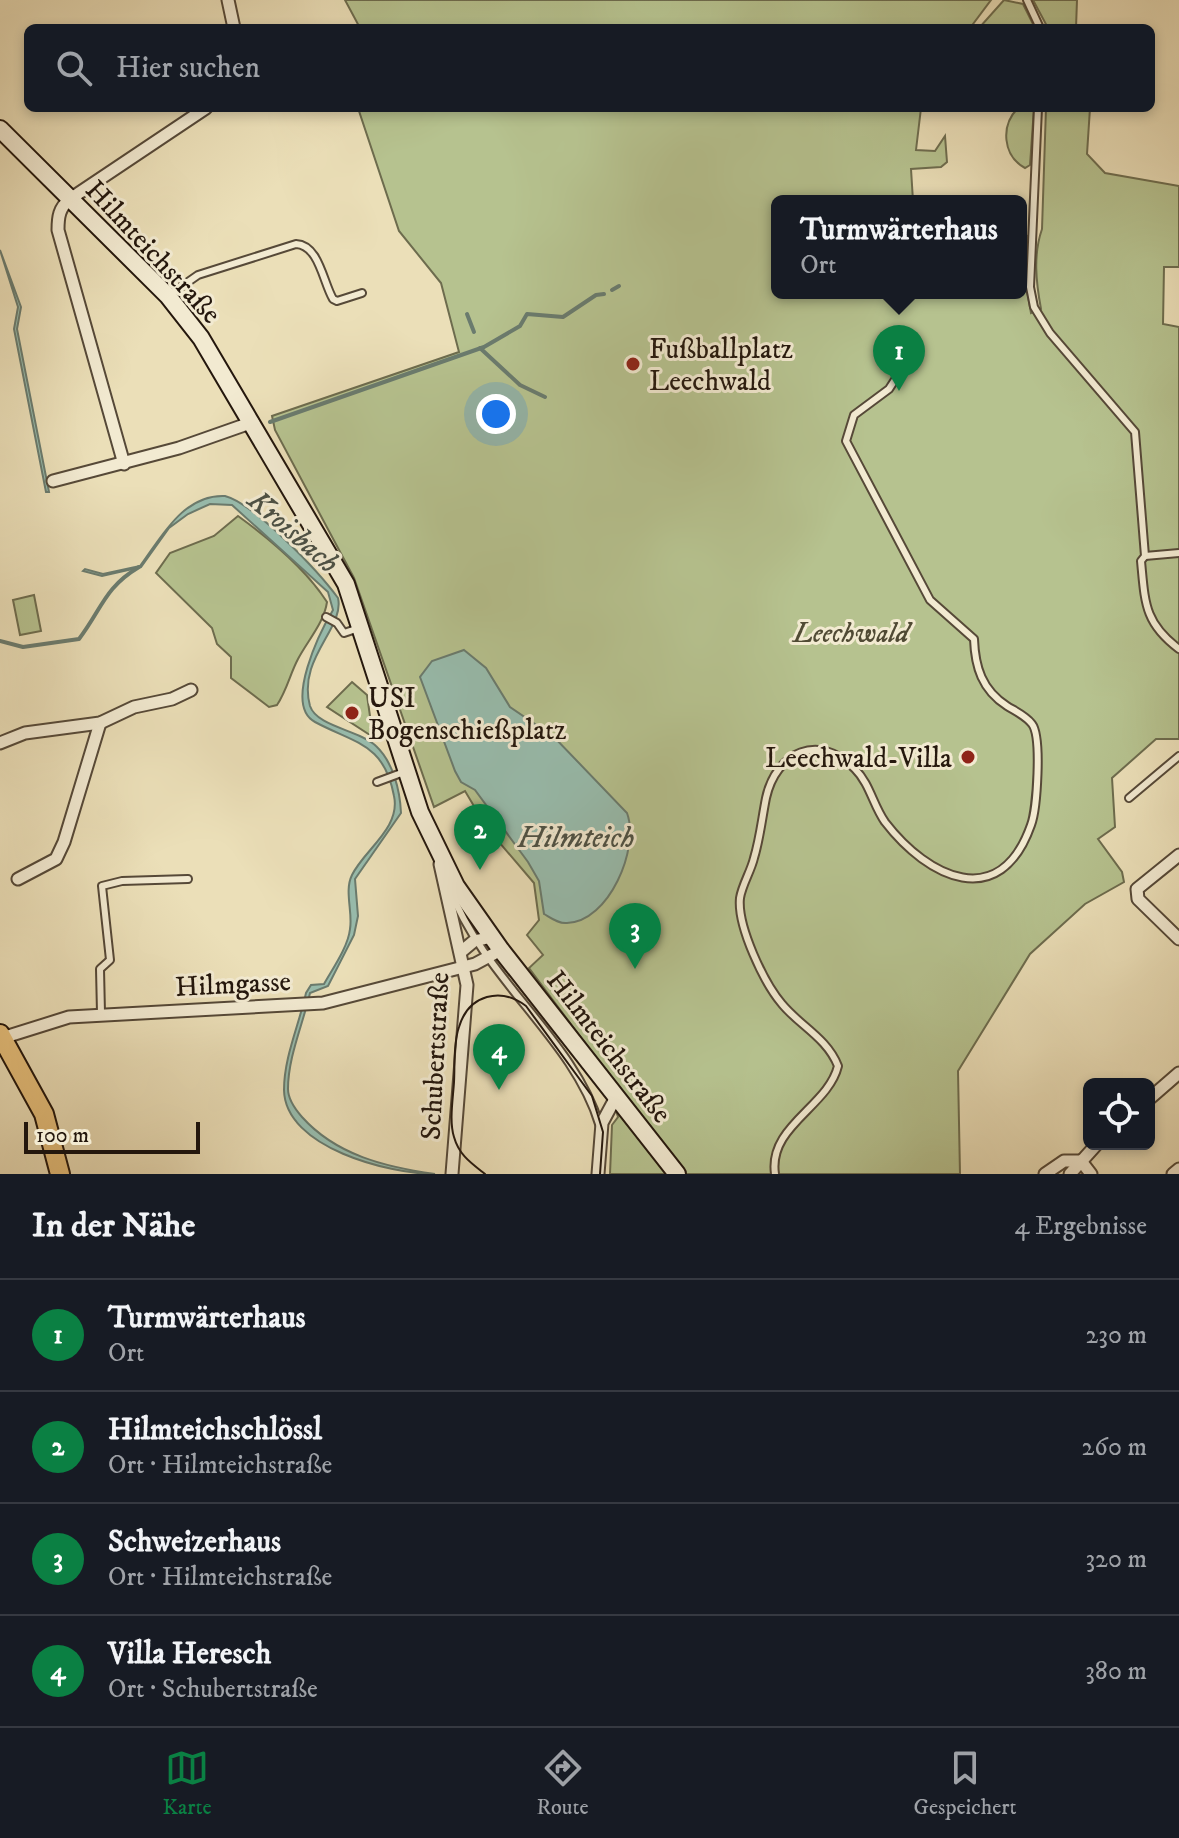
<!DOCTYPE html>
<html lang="de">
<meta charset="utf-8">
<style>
body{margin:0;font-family:"IM FELL DW Pica",serif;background:#20242c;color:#f1f3f6}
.controls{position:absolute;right:24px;bottom:24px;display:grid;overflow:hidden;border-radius:12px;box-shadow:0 4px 12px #0003}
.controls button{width:72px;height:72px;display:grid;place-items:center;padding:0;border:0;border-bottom:2px solid #363941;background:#171b24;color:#f1f3f6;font:40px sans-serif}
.scale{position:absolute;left:24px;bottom:20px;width:176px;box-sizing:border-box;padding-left:8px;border:4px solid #24170d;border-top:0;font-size:22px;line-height:28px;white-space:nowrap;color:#24170d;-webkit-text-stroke:6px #f2ead1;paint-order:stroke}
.you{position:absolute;left:496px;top:414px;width:28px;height:28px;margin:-20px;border:6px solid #fff;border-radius:50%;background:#1a73e8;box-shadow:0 0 0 12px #1a73e833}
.badge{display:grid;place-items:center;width:52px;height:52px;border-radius:50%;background:#0b8043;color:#fff;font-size:26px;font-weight:700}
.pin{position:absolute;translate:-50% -66px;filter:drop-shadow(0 2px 4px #0008)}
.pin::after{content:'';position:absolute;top:42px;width:28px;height:24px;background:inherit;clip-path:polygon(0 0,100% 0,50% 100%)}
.popup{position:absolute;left:771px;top:195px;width:256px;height:104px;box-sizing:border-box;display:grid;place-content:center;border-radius:12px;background:#171b24;filter:drop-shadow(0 2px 6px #0005);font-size:26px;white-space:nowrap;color:#9ea1a6}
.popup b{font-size:30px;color:#f1f3f6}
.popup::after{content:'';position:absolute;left:50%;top:100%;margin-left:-16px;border:16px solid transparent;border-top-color:#171b24}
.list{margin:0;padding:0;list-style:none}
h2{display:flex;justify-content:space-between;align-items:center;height:104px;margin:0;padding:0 32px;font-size:34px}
h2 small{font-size:26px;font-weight:400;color:#9ea1a6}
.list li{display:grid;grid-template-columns:52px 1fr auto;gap:24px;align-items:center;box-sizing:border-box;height:112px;padding:0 32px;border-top:2px solid #363941}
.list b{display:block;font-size:30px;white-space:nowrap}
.list p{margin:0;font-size:26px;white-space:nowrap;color:#9ea1a6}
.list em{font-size:26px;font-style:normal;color:#9ea1a6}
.icon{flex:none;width:44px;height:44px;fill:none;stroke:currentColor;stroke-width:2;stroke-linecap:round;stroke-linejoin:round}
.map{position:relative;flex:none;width:1179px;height:1174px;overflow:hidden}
.search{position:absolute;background:#171b24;box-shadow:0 4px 12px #0003;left:24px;right:24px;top:24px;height:88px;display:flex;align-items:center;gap:20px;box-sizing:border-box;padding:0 28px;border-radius:12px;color:#9ea1a6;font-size:30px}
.sheet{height:552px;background:#171b24}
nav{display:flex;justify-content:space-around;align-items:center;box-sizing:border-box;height:112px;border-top:2px solid #363941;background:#171b24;font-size:22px;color:#9ea1a6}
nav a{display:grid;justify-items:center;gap:4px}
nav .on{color:#0b8043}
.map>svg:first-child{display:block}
.green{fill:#b6c28f;stroke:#6d6c4e;stroke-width:2}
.water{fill:#98bdae;stroke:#6a7b6e;stroke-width:2}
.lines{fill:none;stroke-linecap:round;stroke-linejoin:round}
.stream{stroke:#6a7b6e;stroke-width:4}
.lane-casing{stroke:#564938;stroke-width:10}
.street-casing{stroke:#564938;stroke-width:15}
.secondary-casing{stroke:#24170d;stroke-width:20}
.primary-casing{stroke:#24170d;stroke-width:22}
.lane{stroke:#f2ead1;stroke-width:6}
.street{stroke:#f2ead1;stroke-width:11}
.secondary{stroke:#f2ead1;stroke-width:16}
.primary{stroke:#e6c07c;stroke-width:18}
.tram{stroke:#24170d;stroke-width:2}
.poi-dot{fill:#8f2418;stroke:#f2ead1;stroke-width:3}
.labels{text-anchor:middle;stroke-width:6;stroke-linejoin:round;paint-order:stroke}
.street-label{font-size:28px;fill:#24170d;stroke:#f2ead1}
.poi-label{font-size:28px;fill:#24170d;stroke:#f2ead1;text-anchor:start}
.park-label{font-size:28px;font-style:italic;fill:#504a34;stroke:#f2ead1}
.water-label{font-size:30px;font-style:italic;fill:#4d5145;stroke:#f2ead1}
</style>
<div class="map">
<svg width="1179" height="1174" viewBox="0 0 1179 1174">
<rect width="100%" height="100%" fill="#ebdfb8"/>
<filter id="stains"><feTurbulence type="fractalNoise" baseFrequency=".0025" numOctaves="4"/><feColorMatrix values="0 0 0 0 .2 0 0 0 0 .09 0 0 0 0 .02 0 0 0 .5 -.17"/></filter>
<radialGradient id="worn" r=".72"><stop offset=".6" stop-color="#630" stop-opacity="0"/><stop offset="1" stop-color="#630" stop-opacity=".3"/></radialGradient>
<!-- green -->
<g class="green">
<path d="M 345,0 L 991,0 L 970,28 L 360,28 Z"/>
<path d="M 1004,0 L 1023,4 L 1035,28 L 979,28 Z"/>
<path d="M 1033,0 L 1077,0 L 1076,28 L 1048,28 Z"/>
<path d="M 358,108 L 921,108 L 916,150 L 935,151 L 945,136 L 947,162 L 941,167 L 911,169 L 913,201 L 777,201 L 777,293 L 1021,293 L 1024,235 L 1028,236 L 1025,279 L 1031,313 L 1041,309 C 1036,282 1033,255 1042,229 L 1046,108 L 1090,108 L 1087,154 L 1105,173 L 1179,186 L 1179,267 L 1164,267 L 1163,324 L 1179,327 L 1179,739 L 1156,739 L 1112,778 L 1115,827 L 1098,839 L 1122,872 L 1124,882 L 1085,904 L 1030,954 L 958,1071 L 960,1174 L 610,1174 L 612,1125 L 618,1117 L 602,1066 L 529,968 L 543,955 L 527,935 L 539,920 L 534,883 L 487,828 L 465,791 L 434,807 L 354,578 L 275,430 L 272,416 L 459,352 L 441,283 L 399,231 Z"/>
<path d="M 1018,108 L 1034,108 L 1030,165 L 1025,168 C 1003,156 1000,126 1018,108 Z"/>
<path d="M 238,516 C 271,540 305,568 327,602 C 324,623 308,640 298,659 C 290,674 287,690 277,705 L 269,707 L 231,678 L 231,657 L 217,644 L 212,628 L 156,573 L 170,553 L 214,536 Z"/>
<path d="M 34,595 L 41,631 L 20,635 L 13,600 Z"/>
<path d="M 352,682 L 367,695 L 373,737 L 327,707 Z"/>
</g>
<!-- water -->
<g class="water">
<path d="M 0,250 L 21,307 L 17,329 L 49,492 L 46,492 L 14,329 L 18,307 Z"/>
<path d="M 225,496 C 255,504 319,572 338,598 C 345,628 297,658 310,706 C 317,727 360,730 376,746 C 393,762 400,790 401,813 L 355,879 L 358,916 L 354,935 L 328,986 L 310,993 C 303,1024 288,1057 288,1089 C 288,1099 295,1109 302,1117 C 336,1155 385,1167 435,1174 C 390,1174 285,1148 284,1090 C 284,1057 299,1025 306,993 L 311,985 L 324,984 C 333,968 348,947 350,929 C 353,912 344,891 352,875 C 364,850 401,828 394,796 C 384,743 356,744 315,722 C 283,705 321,630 333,610 L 328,592 L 232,505 L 210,504 L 188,514 L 169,528 L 141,567 L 102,576 L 83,571 L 85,569 L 103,574 L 140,566 C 161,538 183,494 225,496 Z"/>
<path d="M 464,650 L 486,668 L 510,707 L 554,737 L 627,813 C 640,848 609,922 567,923 C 559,924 551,918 544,914 L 539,881 L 528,862 L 475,790 L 461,782 L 455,771 L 420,677 L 432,661 Z"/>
</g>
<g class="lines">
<!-- stream -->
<g class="stream">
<path d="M 612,290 L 619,286"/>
<path d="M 467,314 L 474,332"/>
<path d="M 480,348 L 520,385 L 545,397"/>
<path d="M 270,422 L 484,347 L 520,326 L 527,314 L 563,317 L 596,295 L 604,294"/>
<path d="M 0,641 L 23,647 L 79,639 C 102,609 104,588 139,567"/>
</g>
<defs>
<g id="lane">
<path d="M 1027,0 L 1040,28"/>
<path d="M 1038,108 L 1030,287 L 1034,307 L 1050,333 L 1135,432 L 1145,556 L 1141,561 C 1145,602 1144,623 1179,649"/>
<path d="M 168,296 L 198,275 L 296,244 C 319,245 323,282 333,299 L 337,301 L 362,293"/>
<path d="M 1145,556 L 1179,553"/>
<path d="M 326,617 L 337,623 L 344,633 L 359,628"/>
<path d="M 377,782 L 404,772"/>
<path d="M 1129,798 L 1179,756"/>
<path d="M 450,889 C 484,979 574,1040 599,1124"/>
<path d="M 101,1013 L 100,969 L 110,960 L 102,886 L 122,881 L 188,879"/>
<path d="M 775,1174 C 768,1126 828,1107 838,1066 C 827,1038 800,1026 782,1004 C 764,983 737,926 740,898 C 742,885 751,871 754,858 C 760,838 762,818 766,798 C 776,752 819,732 855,769 C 870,784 873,805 885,822 C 928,878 1000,913 1031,825 C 1037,809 1042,737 1032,724 C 1026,716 1015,711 1007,706 C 982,690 975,667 974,639 L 930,600 L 846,441 L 854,415 L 889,389 L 911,355"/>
</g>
<g id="street">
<path d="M 228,0 L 234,28"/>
<path d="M 124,464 L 58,230 C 58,217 59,208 70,199 L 206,108"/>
<path d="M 53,481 L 179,448 L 253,422"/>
<path d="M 0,743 L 25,733 L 100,723 L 134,707 L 172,699 L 191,690"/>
<path d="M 1179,855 L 1137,889 L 1138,899 L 1179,939"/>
<path d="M 440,864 L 467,985 L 452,1174"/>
<path d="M 18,879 L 56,859 L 64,842 L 100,723"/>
<path d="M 462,951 L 474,941 L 492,937"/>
<path d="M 2,1038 L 69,1017 L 323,1003 L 475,964 L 501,950"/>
<path d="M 1149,1099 L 1179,1073"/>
<path d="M 1081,1161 L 1091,1174"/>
<path d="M 598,1174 L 602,1123 L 616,1097"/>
<path d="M 1045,1174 L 1064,1161 L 1081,1161"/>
<path d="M 1070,1174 L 1097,1144"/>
<path d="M 1173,1174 L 1179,1169"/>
</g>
<path id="secondary" d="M 0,129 L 168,296 L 201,338 L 346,584 L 420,812 L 456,886 L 501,950 L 677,1174"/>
<path id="primary" d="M 0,1034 L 44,1114 L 60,1174"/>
</defs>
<!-- lane casing -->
<use href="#lane" class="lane-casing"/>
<!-- street casing -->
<use href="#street" class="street-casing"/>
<!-- secondary casing -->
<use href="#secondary" class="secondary-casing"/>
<!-- primary casing -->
<use href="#primary" class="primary-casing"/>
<!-- lane -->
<use href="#lane" class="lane"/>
<!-- street -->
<use href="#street" class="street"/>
<!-- secondary -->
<use href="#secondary" class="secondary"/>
<!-- primary -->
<use href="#primary" class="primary"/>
<!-- tram -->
<path class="tram" d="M 485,1174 C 471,1163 459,1155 454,1137 C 449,1121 453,1099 454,1082 C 455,1065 453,1044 459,1027 C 469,994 501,987 526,1006 L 592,1096 L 603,1132 L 600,1174"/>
</g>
<!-- markers -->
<g class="poi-dot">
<circle cx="633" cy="364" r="8"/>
<circle cx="352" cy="713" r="8"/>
<circle cx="968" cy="757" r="8"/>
</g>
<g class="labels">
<!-- street labels -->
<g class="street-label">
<text transform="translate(154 251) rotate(47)" y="10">Hilmteichstraße</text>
<text transform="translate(233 983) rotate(-3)" y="10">Hilmgasse</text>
<text transform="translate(610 1046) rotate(52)" y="10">Hilmteichstraße</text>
<text transform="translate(434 1056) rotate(-87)" y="10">Schubertstraße</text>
</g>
<!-- poi labels -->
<g class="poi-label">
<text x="649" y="358">Fußballplatz<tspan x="649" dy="32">Leechwald</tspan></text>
<text x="368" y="707">USI<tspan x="368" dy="32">Bogenschießplatz</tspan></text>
<text x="952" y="767" text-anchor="end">Leechwald-Villa</text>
</g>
<!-- park labels -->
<g class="park-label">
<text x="851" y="642">Leechwald</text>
</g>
<!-- water labels -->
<g class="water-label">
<text transform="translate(294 531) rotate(41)" y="10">Kroisbach</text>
<text x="576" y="847">Hilmteich</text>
</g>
</g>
<rect width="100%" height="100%" filter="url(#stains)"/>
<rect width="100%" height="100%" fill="url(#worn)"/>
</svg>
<div class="controls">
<button><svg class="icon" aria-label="locate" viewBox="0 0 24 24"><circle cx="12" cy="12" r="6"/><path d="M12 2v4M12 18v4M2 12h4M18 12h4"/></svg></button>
</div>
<div class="scale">100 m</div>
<div class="you"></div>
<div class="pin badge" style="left:899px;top:391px">1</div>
<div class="popup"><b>Turmwärterhaus</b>Ort</div>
<div class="pin badge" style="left:480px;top:870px">2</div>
<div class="pin badge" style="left:635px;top:969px">3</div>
<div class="pin badge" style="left:499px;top:1090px">4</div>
<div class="search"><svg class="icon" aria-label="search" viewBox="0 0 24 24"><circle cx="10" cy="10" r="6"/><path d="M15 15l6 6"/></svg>Hier suchen</div>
</div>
<section class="sheet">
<h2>In der Nähe<small>4 Ergebnisse</small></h2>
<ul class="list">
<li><span class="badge">1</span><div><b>Turmwärterhaus</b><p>Ort</p></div><em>230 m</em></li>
<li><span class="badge">2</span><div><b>Hilmteichschlössl</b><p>Ort · Hilmteichstraße</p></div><em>260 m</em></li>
<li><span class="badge">3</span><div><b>Schweizerhaus</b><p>Ort · Hilmteichstraße</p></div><em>320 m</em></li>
<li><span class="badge">4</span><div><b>Villa Heresch</b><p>Ort · Schubertstraße</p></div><em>380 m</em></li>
</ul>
</section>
<nav>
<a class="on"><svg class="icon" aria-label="map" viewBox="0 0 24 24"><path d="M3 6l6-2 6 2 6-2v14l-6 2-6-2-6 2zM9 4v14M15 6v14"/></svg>Karte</a>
<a><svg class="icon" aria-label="directions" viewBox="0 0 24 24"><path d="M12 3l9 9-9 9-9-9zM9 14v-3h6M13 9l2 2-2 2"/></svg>Route</a>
<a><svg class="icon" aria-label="saved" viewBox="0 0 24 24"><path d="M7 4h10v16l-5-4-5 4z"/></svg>Gespeichert</a>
</nav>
